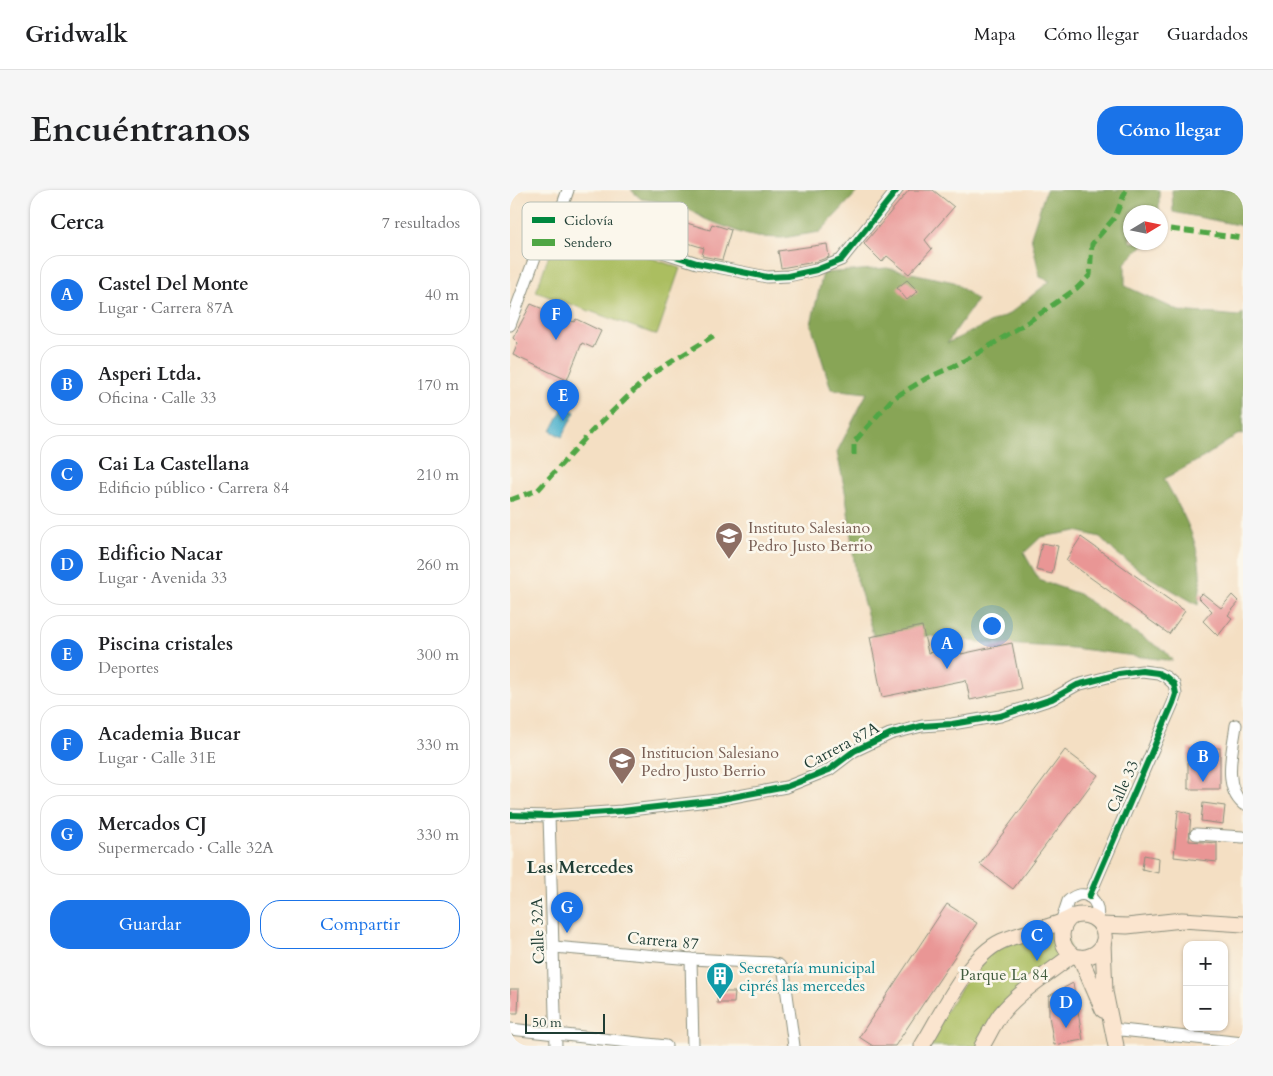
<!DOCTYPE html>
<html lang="es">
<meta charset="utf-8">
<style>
body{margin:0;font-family:Cardo,serif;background:#f6f6f6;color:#202124}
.controls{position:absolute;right:15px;bottom:15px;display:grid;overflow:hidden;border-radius:10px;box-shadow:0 1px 4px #0004}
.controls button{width:45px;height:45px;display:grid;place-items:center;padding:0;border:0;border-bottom:1px solid #e0e0e0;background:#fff;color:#202124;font:25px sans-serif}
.compass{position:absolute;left:613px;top:15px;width:45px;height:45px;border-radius:50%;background:#fff;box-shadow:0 1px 4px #0004;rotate:80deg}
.scale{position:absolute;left:15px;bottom:12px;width:80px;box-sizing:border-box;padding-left:5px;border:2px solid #1f3d34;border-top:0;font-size:14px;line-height:18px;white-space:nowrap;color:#1f3d34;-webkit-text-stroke:4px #fbf7ec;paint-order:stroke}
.you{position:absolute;left:481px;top:435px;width:18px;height:18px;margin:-12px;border:4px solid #fff;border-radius:50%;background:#1a73e8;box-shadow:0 0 0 8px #1a73e833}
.badge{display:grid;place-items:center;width:32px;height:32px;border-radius:50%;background:#1a73e8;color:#fff;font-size:16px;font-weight:700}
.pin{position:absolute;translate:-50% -41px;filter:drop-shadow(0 1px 2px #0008)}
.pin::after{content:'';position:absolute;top:26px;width:18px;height:15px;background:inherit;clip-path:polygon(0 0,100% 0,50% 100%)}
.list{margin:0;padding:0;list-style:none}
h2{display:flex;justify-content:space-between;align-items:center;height:65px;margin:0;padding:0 20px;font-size:21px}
h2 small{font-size:16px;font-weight:400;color:#757577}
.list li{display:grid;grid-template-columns:32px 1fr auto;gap:15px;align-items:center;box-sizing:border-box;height:80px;margin:0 10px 10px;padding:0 10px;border:1px solid #e0e0e0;border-radius:20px}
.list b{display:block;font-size:19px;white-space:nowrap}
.list p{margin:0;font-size:16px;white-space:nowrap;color:#757577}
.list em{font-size:16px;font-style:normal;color:#757577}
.actions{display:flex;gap:10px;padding:15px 20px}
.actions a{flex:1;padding:11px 0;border:1px solid #1a73e8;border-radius:20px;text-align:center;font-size:18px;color:#1a73e8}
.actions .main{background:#1a73e8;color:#fff}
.map{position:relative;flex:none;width:733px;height:856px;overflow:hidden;border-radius:20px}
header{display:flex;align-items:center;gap:30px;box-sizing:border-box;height:70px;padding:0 25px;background:#fff;border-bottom:1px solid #e0e0e0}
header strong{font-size:24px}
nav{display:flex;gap:28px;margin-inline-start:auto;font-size:18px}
.intro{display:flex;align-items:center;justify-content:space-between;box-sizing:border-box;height:120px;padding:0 30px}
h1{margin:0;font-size:35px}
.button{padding:12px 22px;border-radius:20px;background:#1a73e8;color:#fff;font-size:18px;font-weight:700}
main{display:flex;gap:30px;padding:0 30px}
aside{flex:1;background:#fff;border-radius:20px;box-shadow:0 1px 4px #0004}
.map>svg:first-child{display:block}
.green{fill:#abbe61;stroke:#657e4a}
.forest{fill:#88a557;stroke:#547146}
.water{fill:#4db1cc;stroke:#367780}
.building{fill:#e99695}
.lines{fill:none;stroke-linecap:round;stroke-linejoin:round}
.street-casing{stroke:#8a8e7c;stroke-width:13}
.secondary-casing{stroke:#8a8e7c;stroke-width:17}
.street{stroke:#fff;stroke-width:11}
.secondary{stroke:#fbe5cf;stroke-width:15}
.quiet{stroke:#4fa644;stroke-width:5;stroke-dasharray:10 5;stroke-linecap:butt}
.cycleway-casing{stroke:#fbf7ec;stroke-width:9}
.cycleway{stroke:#00873e;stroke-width:6}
.labels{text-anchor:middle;stroke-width:5;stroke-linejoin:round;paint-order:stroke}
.education-label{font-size:16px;fill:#785e54;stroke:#fbf7ec;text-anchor:start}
.street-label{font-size:16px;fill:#1f3d34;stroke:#fbf7ec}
.culture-label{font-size:16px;fill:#0d838f;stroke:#fbf7ec;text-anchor:start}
.park-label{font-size:16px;fill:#425d3f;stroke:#fbf7ec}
.neighbourhood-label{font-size:18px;font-weight:bold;fill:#1f3d34;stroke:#fbf7ec}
.key{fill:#fbf7ec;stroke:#b9bfb5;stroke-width:1}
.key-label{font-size:14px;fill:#1f3d34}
</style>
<header>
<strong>Gridwalk</strong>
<nav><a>Mapa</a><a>Cómo llegar</a><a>Guardados</a></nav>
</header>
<div class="intro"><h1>Encuéntranos</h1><a class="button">Cómo llegar</a></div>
<main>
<aside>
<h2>Cerca<small>7 resultados</small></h2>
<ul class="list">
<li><span class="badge">A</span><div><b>Castel Del Monte</b><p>Lugar · Carrera 87A</p></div><em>40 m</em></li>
<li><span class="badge">B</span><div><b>Asperi Ltda.</b><p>Oficina · Calle 33</p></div><em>170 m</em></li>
<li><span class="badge">C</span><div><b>Cai La Castellana</b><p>Edificio público · Carrera 84</p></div><em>210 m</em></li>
<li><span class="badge">D</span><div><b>Edificio Nacar</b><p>Lugar · Avenida 33</p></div><em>260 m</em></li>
<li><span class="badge">E</span><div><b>Piscina cristales</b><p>Deportes</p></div><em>300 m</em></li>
<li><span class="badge">F</span><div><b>Academia Bucar</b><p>Lugar · Calle 31E</p></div><em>330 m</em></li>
<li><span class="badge">G</span><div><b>Mercados CJ</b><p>Supermercado · Calle 32A</p></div><em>330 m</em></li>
</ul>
<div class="actions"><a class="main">Guardar</a><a>Compartir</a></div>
</aside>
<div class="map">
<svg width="733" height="856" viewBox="0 0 733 856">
<rect width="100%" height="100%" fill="#fbf7ec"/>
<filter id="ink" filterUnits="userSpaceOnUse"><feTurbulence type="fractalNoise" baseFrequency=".02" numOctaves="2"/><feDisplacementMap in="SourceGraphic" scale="10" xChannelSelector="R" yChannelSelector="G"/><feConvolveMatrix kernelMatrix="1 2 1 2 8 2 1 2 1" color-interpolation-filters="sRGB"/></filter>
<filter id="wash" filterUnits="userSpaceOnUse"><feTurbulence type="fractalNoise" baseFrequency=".0096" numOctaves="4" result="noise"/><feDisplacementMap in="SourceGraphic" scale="20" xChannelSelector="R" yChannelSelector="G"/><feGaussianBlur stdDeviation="1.12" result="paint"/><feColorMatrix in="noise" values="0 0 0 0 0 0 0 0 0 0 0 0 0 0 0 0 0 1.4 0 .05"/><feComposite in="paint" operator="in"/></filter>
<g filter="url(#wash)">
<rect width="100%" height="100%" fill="#f4dfc3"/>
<!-- green -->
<g class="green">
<path d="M 49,36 L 170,78 L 147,145 L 26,102 Z"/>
<path d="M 553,737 L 562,765 L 508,807 L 472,856 L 412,856 L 476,762 Z"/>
</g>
<!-- forest -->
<g class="forest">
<path d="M 121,0 L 349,0 L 310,42 L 272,48 L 247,47 L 234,44 L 195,29 L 172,15 L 131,9 Z"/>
<path d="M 536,0 L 649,0 L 649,22 L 620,22 L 620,52 L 635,53 L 615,73 L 615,96 L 669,121 L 729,126 L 733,123 L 733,244 L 727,245 L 694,267 L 654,289 C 678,332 697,364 688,415 L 639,387 L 605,362 L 590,347 L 566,341 L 531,347 L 514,363 L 529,390 L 569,404 L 613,435 L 655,461 L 663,471 L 563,458 L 477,453 L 420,446 L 364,448 L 346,386 L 336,306 L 327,262 L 357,203 L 321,199 L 301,134 L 313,83 L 377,78 L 444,92 L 467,110 L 437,153 L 499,124 L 540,91 L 530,87 L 521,46 Z"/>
<path d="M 662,0 L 733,0 L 733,36 L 663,22 Z"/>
</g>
<!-- water -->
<path class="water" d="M 54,216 L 65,222 L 52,247 L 41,241 Z"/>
<g id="blocks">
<!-- building -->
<g class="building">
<path d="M 399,0 L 423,0 L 444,17 L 415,50 L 422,59 L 399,84 L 377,66 L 372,72 L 354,54 Z"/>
<path d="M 147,24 L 200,40 L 202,34 L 221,40 L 212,70 L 192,66 L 194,58 L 159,47 L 157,55 L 139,50 Z"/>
<path d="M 317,54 L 319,67 L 305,72 L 271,78 L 268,61 Z"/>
<path d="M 397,90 L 408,101 L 397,110 L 387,98 Z"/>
<path d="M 21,114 L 64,132 L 66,129 L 91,141 L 83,158 L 72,153 L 57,190 L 3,165 L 8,153 L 3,148 Z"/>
<path d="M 571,347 L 675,421 L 659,444 L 556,370 Z"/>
<path d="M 532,353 L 548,356 L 542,384 L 526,380 Z"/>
<path d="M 692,403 L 711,418 L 722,405 L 729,412 L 718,425 L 722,428 L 708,446 L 693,431 L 702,421 L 688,407 Z"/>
<path d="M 412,436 L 418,463 L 449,456 L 451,464 L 502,453 L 511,499 L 460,510 L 456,490 L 372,507 L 360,447 Z"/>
<rect x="678" y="558" width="32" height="41"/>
<path d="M 555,560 L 588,585 L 503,699 L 470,674 Z"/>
<path d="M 693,613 L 715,616 L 713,634 L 691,631 Z"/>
<path d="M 668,620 L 681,624 L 679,651 L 707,653 L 707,672 L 664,667 Z"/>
<path d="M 634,665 L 649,668 L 648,683 L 632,679 Z"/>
<path d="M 437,714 L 467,733 L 385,856 L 363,856 L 349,847 Z"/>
<path d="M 563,793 L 573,850 L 544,855 L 539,826 L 539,806 Z"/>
<path d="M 0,799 L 9,799 L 8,823 L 0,823 Z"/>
<path d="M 208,802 L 225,802 L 224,813 L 207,813 Z"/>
</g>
</g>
</g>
<g filter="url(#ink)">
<use href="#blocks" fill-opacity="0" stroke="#8a8e7c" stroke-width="1"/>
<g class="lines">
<defs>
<g id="street">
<path d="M 52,30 L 187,73 L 257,87 L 278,86 L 306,80 L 331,70 L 387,0"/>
<path d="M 52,30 L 50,23 L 58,0"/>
<path d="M 0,135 L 35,40 L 43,33 L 52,30"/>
<path d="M 726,535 C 723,559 712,596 733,614"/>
<path d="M 0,625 L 39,626 L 112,621 L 207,610 L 276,597 L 319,580 L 344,561 L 380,544 L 412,536 L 442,534 L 490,526 L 542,509 L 567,495 L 609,484 L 632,481 L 648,483 L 656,487 L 664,494 L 666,504 L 663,513 L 579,707"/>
<path d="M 39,626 L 46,856"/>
<path d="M 686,644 L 733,647"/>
<path d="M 551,732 L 558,711 C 575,696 591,710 587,730"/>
<path d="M 44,757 L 181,769 L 261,773 L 269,775 L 274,782 L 284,856"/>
<path d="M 181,769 L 183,856"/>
<path d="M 0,839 L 156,856"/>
<path d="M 602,839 L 733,853"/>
</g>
<g id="secondary">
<path d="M 591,735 L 617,736 L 672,730 L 733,734"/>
<path d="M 593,753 L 595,802 L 606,856"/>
<path d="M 570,767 L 593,820"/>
<path d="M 412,856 C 432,824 457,767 492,751 C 515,741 544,738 564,726 C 592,719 606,754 582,765 C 559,776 542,747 559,729"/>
<path d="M 472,856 C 478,846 483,835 490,825 C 509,801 538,784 562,765"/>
</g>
</defs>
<!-- street casing -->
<use href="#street" class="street-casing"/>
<!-- secondary casing -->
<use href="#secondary" class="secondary-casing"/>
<!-- street -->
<use href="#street" class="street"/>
<!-- secondary -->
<use href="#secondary" class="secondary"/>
<!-- quiet -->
<g class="quiet">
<path d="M 660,39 L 733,48"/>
<path d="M 344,265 L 344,252 L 382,209 L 417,188 L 444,176 L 470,162 L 521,130 L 567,98 L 580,85 L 582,54 L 605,27 L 616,0"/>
<path d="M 0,310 L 28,300 L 82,241 L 140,185 L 205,145"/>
</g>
<defs>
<g id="cycleway">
<path d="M 52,30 L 187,73 L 257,87 L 278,86 L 306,80 L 331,70 L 387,0"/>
<path d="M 0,625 L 39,626 L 112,621 L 207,610 L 276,597 L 319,580 L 344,561 L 380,544 L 412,536 L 442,534 L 490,526 L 542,509 L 567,495 L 609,484 L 632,481 L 648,483 L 656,487 L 664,494 L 666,504 L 663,513 L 579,707"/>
</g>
</defs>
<!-- cycleway casing -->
<use href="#cycleway" class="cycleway-casing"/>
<!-- cycleway -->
<use href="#cycleway" class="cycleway"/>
</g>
</g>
<!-- icons -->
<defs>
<symbol id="school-pin" viewBox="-11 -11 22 30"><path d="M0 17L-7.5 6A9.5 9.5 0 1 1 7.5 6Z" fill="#8d6e63" stroke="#fbf7ec"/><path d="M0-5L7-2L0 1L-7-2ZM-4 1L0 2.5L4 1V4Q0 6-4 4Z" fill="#fff"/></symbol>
<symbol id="building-pin" viewBox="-11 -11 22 30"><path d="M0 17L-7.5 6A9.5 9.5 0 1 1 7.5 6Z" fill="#0f9aa8" stroke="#fbf7ec"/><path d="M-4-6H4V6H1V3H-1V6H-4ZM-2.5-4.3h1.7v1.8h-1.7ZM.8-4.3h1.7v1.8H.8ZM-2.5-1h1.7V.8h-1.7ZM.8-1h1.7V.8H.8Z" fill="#fff"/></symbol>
</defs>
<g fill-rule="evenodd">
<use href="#school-pin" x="203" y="330" width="32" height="43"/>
<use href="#school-pin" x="96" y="555" width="32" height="43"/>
<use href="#building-pin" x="194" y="770" width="32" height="43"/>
</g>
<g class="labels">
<!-- education labels -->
<g class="education-label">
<text x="238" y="343">Instituto Salesiano<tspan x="238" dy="18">Pedro Justo Berrio</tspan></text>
<text x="131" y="568">Institucion Salesiano<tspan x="131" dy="18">Pedro Justo Berrio</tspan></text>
</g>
<!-- street labels -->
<g class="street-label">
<text transform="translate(331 555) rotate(-28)" y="6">Carrera 87A</text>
<text transform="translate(612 596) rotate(-66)" y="6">Calle 33</text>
<text transform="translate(27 741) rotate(-92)" y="6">Calle 32A</text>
<text transform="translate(153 750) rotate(5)" y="6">Carrera 87</text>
</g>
<!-- culture labels -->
<g class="culture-label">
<text x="229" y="783">Secretaría municipal<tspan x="229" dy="18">ciprés las mercedes</tspan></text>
</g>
<!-- park labels -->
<g class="park-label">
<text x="494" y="790">Parque La 84</text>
</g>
<!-- neighbourhood labels -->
<g class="neighbourhood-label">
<text x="70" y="683">Las Mercedes</text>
</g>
</g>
<!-- legend -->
<rect x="12" y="12" width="166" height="58" rx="8" class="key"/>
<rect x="22" y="27" width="23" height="6" fill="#00873e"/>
<rect x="22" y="49" width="23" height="7" fill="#4fa644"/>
<g class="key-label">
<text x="54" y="35">Ciclovía</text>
<text x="54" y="57">Sendero</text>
</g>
</svg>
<div class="controls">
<button>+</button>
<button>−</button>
</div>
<svg class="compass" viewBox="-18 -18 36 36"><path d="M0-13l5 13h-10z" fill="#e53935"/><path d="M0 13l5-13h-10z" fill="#757577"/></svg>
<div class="scale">50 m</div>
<div class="you"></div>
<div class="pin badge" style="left:437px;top:479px">A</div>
<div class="pin badge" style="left:693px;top:592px">B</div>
<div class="pin badge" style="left:527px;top:771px">C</div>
<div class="pin badge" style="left:556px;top:838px">D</div>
<div class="pin badge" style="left:53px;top:231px">E</div>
<div class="pin badge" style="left:46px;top:150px">F</div>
<div class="pin badge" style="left:57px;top:743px">G</div>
</div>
</main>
